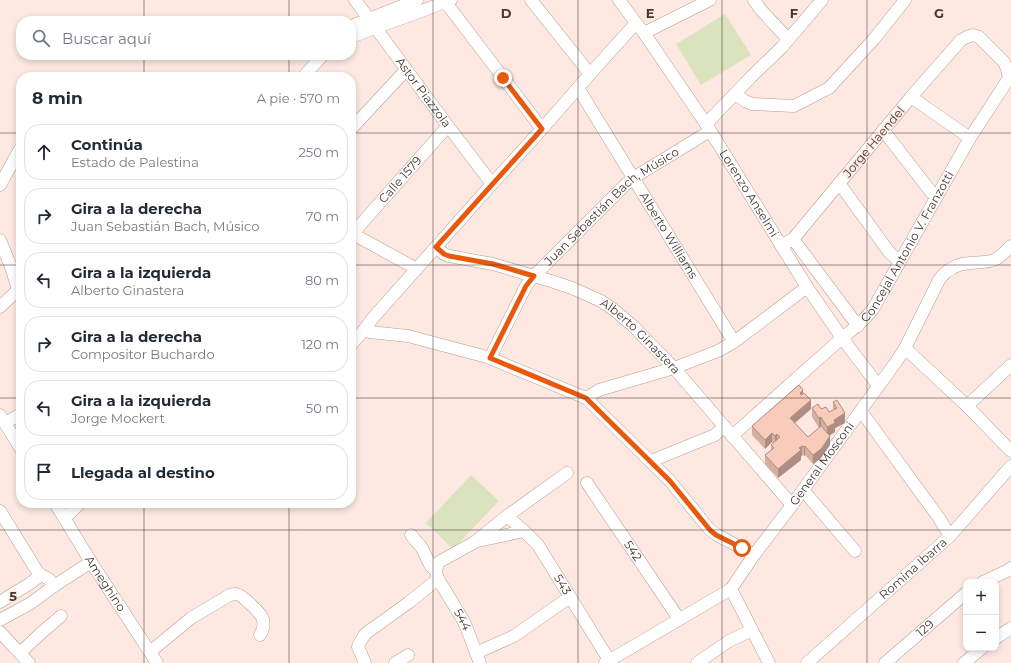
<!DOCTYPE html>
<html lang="es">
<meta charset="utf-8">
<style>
body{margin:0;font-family:Montserrat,sans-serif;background:#f2f2f3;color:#1f2937}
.controls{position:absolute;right:12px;bottom:12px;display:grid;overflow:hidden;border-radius:8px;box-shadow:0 2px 6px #0003}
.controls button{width:36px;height:36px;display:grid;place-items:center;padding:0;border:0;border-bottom:1px solid #e0e1e3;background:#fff;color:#1f2937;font:20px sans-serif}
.stop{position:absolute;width:12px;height:12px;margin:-9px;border:3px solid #ea580c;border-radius:50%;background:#fff}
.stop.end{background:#ea580c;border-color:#fff;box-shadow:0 1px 4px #0008}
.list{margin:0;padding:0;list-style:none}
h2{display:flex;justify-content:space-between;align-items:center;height:52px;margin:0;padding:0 16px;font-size:17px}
h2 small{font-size:13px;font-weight:400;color:#747a83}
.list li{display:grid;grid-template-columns:26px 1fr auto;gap:12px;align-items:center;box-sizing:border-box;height:56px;margin:0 8px 8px;padding:0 8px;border:1px solid #e0e1e3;border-radius:16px}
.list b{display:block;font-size:15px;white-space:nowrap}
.list p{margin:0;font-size:13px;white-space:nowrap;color:#747a83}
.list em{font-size:13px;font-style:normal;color:#747a83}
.icon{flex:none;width:22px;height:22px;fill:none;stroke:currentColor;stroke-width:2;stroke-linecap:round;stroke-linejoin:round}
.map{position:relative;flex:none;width:1011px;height:663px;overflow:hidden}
.search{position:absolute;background:#fff;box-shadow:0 2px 6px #0003;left:16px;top:16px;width:340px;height:44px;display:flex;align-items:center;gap:10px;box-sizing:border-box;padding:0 14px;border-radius:16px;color:#747a83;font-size:15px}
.panel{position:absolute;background:#fff;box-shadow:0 2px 6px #0003;left:16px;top:72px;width:340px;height:436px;border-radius:16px}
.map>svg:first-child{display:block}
.garden{fill:#dae3bd}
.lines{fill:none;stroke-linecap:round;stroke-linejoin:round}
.minor-casing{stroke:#bb9c92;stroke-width:13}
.minor{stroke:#fff;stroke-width:12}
.wall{fill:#d5afa1}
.shaded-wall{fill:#ae8e83}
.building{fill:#f8cbbb;stroke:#ae8e83}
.route{stroke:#ea580c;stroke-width:5}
.grid{fill:none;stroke:#463934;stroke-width:1;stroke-opacity:0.55}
.labels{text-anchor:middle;stroke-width:3;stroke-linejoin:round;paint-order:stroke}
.street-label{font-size:12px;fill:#463934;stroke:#fde9e2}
.grid-label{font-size:13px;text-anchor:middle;font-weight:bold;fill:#463934;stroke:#fde9e2;stroke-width:3;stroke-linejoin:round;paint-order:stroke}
</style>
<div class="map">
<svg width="1011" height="663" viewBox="0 0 1011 663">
<rect width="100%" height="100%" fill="#fde9e2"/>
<!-- garden -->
<g class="garden">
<path d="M 725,14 L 751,55 L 701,85 L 676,44 Z"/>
<path d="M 471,475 L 499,501 L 453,549 L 426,523 Z"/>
</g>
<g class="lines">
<defs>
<g id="minor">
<path id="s1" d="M 355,0 L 448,126 L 492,184"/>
<path d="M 444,0 L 542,129"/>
<path d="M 531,0 L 590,74"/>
<path id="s2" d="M 619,0 L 636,23 L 644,33 L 706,124 L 807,287 L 842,338 L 874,380 L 879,385"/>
<path d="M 754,0 L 761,10 L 788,39"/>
<path d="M 351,26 L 417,0"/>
<path d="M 644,33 L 710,0"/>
<path d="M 351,37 L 451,0"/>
<path d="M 303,77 L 323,55"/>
<path id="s3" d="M 578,88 L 734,342"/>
<path d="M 735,94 L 745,101 L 752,104 L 794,106 L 829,88 L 874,39 L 905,0"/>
<path d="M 911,97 L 970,138"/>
<path d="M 706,124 L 751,77 L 782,47 L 822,0"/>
<path d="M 351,129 L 406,70"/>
<path d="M 883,130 L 931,192 L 937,196"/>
<path d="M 839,183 L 889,252 L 899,261"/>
<path d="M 0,185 L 20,149"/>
<path d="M 351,233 L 417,269"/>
<path id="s4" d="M 353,234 L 361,224 L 448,126"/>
<path d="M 793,239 L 858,326"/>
<path d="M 0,240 L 11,267 L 18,289"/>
<path id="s5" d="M 436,247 L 444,254 L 449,256 L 493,264 L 551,281 L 572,288 L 601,301 L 613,309 L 633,326 L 674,368 L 792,505"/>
<path d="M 0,307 L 21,287"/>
<path d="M 364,330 L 370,332 L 408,336 L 487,357 L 586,398 L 670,481 L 710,530 L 717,535 L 754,555"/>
<path d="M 351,345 L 364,330 L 372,319 L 492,184 L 542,129 L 590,74 L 636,23"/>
<path d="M 905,348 L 967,406 L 1011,451"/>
<path id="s6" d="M 490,358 L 526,286 L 534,276 L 625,185 L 633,178 L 710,131"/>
<path d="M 586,398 L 599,390 L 674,368 L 718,351 L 734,342 L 807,287"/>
<path d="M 967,406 L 1011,365"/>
<path d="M 861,411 L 939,518 L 950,536"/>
<path d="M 0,415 L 21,449"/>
<path d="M 5,423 L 21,414"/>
<path id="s7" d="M 732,436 L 842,338 C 853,329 864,321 873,309 L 970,138 L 1009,78 L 1007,69 L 1004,62 L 979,37 L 973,35 L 967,37 L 961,40 L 911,97 L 793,239 L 781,246"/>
<path d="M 651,461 L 715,435 L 724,427"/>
<path id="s8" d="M 587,483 L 679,619"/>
<path d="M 803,490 L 855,551"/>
<path id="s9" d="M 55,503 L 91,562 L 157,663"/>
<path d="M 0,511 L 37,571 L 41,575 L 49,579 L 54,586"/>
<path id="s10" d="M 507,516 L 524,531 L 538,545 L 609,660"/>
<path d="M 65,518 L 80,503"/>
<path id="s11" d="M 411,535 L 422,548 L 430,565 L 436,571 L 438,579 L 460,615 L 465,624 L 480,663"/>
<path d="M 478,541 L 524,531"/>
<path d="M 436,571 L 437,567 L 439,562 L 475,542 L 507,516 L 567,473"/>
<path d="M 983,582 L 1007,571 L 1011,568"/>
<path d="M 731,589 L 769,663"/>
<path d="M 0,602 L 29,584 L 41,575"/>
<path d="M 0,620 L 31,603 L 54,586 L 91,562"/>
<path d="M 0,632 L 29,663"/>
<path d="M 996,638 L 1011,628"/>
<path d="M 150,652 L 191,618 L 230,595 C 233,594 236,593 239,595 C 244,597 260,613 262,617 C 265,623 263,630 260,635"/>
<path d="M 20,653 L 40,634 L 61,616"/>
<path d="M 476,653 L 514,636 L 570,597"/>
<path d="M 365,663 L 358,647 L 359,644 L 365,634 L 408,603 L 438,579"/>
<path d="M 395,663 L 408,655"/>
<path id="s12" d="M 605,663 L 731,589 L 754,555 L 792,505 L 896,362 L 905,348 L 939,280 C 946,270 957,264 969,263 C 977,262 986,263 994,260 C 1001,257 1006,251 1011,246"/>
<path d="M 697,663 L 729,641 L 752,630"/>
<path id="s13" d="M 807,663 L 950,536 L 1011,466"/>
<path id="s14" d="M 885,663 L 966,593"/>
<path d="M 964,663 L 982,648"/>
</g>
</defs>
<!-- minor casing -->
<use href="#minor" class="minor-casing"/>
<!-- minor -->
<use href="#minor" class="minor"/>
</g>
<!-- wall -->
<path class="wall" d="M 803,393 L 811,409 L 795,423 L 808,437 L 819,428 L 812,417 L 812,408 L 821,409 L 829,412 L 833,410 L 833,402 L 845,423 L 835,428 L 835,432 L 830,435 L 830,445 L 821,458 L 813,464 L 805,455 L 804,456 L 802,455 L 801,457 L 801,460 L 778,478 L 765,464 L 765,455 L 771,450 L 771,445 L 773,443 L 772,442 L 765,449 L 752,435 L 752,426 Z"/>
<!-- shaded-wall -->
<g class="shaded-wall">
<path d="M 803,390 L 803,399 L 800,393 Z"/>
<path d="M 811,400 L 811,409 L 790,427 L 790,418 Z"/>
<path d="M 845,413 L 845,423 L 835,428 L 835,432 L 827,437 L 827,427 L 834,420 Z"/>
<path d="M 821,417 L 821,426 L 819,428 L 819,418 Z"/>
<path d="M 772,433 L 772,442 L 765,449 L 765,440 Z"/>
<path d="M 777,434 L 777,444 L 775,445 L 775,436 Z"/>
<path d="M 830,436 L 830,445 L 821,458 L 813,464 L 813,455 Z"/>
<path d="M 802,446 L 802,455 L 801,457 L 801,460 L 778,478 L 778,469 Z"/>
<path d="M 805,446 L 805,455 L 804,456 L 804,447 Z"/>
</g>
<!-- building -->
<g class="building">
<path d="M 799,385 L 803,390 L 800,393 L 801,395 L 804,393 L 811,400 L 790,418 L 808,437 L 821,426 L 830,436 L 821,449 L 813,455 L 805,446 L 804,447 L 802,446 L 799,448 L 801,450 L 778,469 L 765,455 L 774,448 L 771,445 L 780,437 L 777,434 L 775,436 L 772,433 L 765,440 L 752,426 Z"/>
<path d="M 837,400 L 845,413 L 834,420 L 835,423 L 827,427 L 821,417 L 819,418 L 812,408 L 818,404 L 821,409 L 826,407 L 829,412 L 837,408 L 833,402 Z"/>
</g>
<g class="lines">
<!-- route -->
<path class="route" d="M 503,78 L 542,129 L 436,247 L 444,254 L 449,256 L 493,264 L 534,276 L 526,286 L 490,358 L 586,398 L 670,481 L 710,530 L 716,535 L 742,548"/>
</g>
<!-- grid -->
<path class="grid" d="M 144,0 L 144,21M 289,0 L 289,21M 433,0 L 433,663M 578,0 L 578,663M 722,0 L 722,663M 867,0 L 867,663M 144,55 L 144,77M 289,55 L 289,77M 0,133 L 21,133M 351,133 L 1011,133M 0,265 L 21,265M 351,265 L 1011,265M 0,398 L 21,398M 351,398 L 1011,398M 144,503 L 144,663M 289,503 L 289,663M 0,530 L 1011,530"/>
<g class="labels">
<!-- street labels -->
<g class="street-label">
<text dy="4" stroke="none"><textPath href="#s1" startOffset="115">Astor Piazzola</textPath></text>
<text transform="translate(874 142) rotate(-50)" y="4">Jorge Haendel</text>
<text dy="4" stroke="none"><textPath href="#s4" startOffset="72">Calle 1579</textPath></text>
<text dy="4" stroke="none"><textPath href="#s2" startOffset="233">Lorenzo Anselmi</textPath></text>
<text dy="4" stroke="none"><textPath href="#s6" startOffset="198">Juan Sebastián Bach, Músico</textPath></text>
<text dy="4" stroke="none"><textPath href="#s3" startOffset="173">Alberto Williams</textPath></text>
<text dy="4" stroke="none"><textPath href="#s7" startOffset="261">Concejal Antonio V. Franzotti</textPath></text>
<text dy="4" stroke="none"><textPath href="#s5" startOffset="228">Alberto Ginastera</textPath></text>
<text dy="4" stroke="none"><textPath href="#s12" startOffset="301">General Mosconi</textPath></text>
<text dy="4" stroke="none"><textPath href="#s8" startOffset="82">542</textPath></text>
<text dy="4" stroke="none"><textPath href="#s13" startOffset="142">Romina Ibarra</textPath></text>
<text dy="4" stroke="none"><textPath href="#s9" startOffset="95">Ameghino</textPath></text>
<text dy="4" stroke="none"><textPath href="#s10" startOffset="89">543</textPath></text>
<text dy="4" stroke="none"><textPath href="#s11" startOffset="100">544</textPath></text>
<text dy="4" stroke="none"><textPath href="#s14" startOffset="53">129</textPath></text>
</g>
</g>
<g class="grid-label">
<text x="506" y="18">D</text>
<text x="650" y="18">E</text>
<text x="794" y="18">F</text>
<text x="939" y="18">G</text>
<text x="13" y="601">5</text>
</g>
</svg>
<div class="controls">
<button>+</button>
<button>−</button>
</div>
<div class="stop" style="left:742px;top:548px"></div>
<div class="stop end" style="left:503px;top:78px"></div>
<div class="search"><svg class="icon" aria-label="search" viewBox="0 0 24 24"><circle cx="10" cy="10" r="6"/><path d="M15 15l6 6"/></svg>Buscar aquí</div>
<section class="panel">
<h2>8 min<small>A pie · 570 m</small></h2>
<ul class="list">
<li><svg class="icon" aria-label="ahead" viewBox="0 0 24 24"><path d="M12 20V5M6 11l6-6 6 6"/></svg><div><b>Continúa</b><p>Estado de Palestina</p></div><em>250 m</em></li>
<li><svg class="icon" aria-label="right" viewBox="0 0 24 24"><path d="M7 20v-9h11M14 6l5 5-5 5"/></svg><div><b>Gira a la derecha</b><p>Juan Sebastián Bach, Músico</p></div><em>70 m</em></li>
<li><svg class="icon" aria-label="left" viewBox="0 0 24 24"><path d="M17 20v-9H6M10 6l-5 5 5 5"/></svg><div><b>Gira a la izquierda</b><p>Alberto Ginastera</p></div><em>80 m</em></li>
<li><svg class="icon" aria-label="right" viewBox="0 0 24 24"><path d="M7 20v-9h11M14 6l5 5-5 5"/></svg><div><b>Gira a la derecha</b><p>Compositor Buchardo</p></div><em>120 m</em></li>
<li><svg class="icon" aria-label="left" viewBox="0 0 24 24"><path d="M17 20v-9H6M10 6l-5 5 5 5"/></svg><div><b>Gira a la izquierda</b><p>Jorge Mockert</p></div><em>50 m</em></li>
<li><svg class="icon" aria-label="arrive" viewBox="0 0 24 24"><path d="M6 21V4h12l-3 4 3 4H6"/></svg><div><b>Llegada al destino</b></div></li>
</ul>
</section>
</div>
